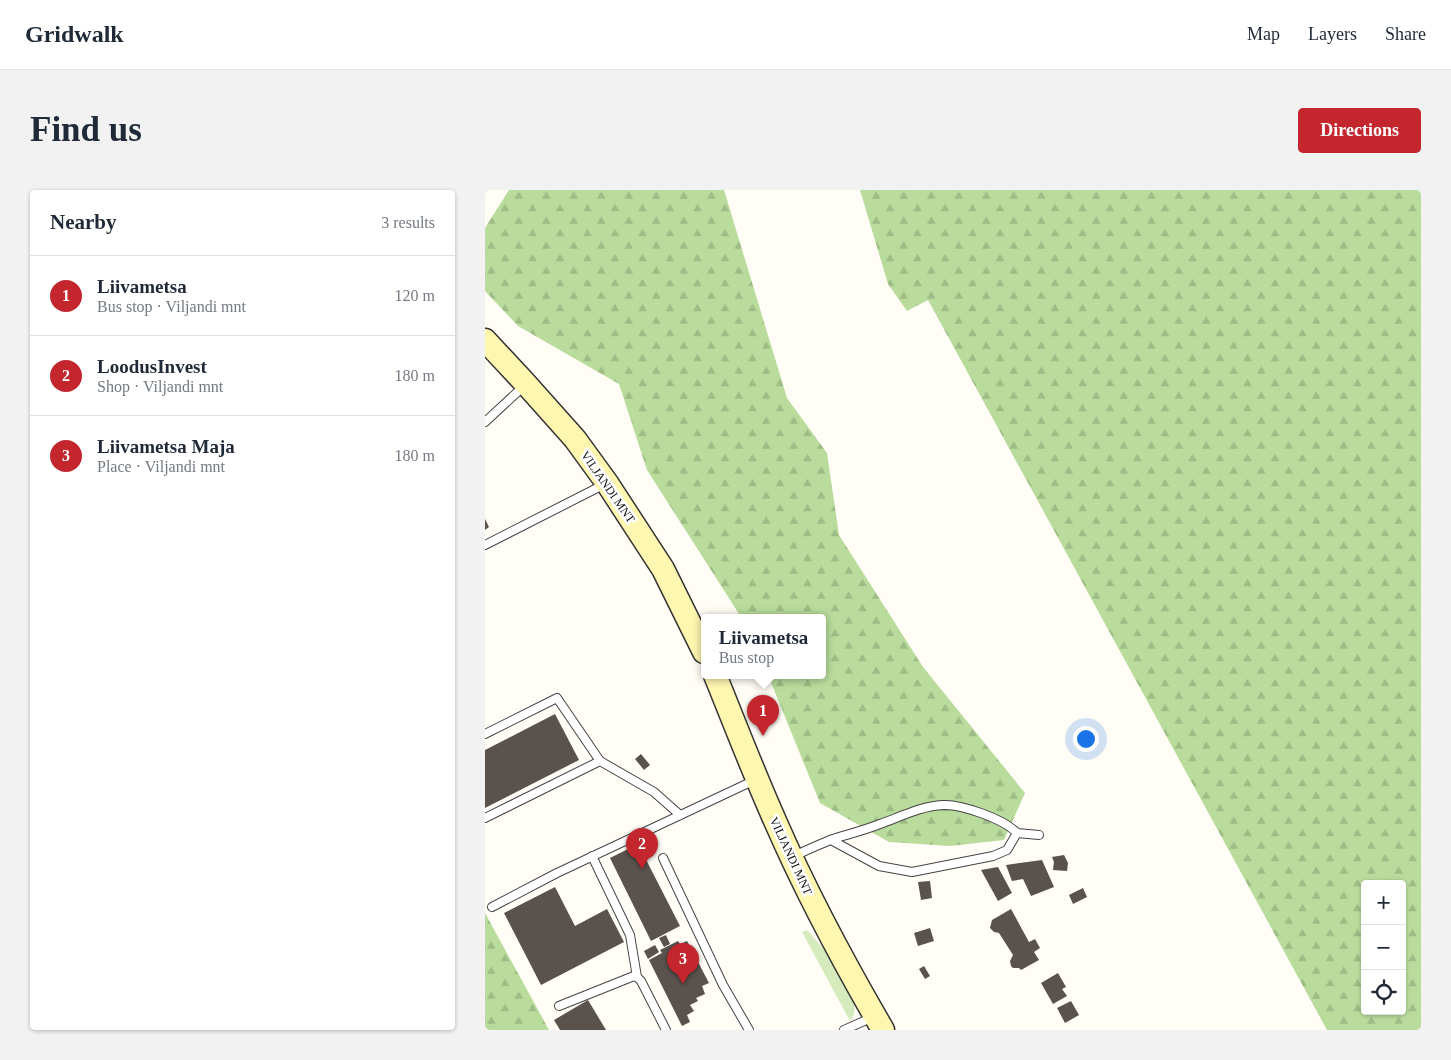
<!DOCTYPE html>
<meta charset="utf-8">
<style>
body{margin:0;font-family:"Times New Roman",serif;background:#f2f2f3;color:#1f2937}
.controls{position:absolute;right:15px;bottom:15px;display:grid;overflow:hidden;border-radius:5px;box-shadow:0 1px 4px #0004}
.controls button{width:45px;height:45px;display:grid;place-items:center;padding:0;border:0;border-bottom:1px solid #e0e1e3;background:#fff;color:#1f2937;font:25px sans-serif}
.you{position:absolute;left:600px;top:548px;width:18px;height:18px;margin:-12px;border:4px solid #fff;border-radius:50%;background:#1a73e8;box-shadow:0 0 0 8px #1a73e833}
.badge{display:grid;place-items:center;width:32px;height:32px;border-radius:50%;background:#c4262e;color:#fff;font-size:16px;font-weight:700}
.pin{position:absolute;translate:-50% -41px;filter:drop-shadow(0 1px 2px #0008)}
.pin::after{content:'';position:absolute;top:26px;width:18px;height:15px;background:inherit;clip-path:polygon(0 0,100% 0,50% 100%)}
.popup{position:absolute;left:216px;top:424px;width:125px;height:65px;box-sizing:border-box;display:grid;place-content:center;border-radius:5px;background:#fff;filter:drop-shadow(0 1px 4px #0005);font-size:16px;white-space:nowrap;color:#747a83}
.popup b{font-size:19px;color:#1f2937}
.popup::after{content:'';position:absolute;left:50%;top:100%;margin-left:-10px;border:10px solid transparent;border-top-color:#fff}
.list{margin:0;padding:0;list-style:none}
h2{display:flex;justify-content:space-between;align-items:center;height:65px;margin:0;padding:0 20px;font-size:21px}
h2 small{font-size:16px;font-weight:400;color:#747a83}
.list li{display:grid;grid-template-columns:32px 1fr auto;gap:15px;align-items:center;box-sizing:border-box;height:80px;padding:0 20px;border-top:1px solid #e0e1e3}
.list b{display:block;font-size:19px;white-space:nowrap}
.list p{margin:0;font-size:16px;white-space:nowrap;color:#747a83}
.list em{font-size:16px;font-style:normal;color:#747a83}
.icon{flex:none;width:28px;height:28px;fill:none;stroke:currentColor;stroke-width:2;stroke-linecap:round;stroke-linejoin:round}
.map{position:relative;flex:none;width:936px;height:840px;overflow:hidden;border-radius:5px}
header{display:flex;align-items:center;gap:30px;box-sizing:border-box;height:70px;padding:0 25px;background:#fff;border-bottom:1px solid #e0e1e3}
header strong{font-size:24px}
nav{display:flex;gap:28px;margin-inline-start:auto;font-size:18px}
.intro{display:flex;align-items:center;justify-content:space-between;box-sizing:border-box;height:120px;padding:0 30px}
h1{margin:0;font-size:35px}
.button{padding:12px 22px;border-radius:5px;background:#c4262e;color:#fff;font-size:18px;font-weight:700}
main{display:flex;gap:30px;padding:0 30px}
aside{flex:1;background:#fff;border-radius:5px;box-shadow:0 1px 4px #0004}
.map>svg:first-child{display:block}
.grass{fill:#d5ebbd}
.forest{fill:url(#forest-firs);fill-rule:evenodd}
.building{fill:#5a524d}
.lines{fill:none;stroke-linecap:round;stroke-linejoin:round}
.lane-casing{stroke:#444;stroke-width:10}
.secondary-casing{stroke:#333;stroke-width:25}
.lane{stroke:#fff;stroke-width:8}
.secondary{stroke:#fff6b0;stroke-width:22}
.labels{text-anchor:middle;stroke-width:5;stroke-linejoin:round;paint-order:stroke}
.street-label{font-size:12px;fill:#111;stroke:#fff}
</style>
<header>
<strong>Gridwalk</strong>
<nav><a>Map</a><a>Layers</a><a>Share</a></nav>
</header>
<div class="intro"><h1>Find us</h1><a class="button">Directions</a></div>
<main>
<aside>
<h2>Nearby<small>3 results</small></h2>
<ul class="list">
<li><span class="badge">1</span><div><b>Liivametsa</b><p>Bus stop · Viljandi mnt</p></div><em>120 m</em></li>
<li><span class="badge">2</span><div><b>LoodusInvest</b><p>Shop · Viljandi mnt</p></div><em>180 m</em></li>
<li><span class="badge">3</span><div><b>Liivametsa Maja</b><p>Place · Viljandi mnt</p></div><em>180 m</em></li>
</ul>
</aside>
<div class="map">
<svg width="936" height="840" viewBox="0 0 936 840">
<defs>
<pattern id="forest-firs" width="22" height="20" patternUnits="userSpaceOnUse" patternTransform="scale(1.25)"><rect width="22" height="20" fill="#b9dc9c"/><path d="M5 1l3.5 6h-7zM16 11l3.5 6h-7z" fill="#9ebc85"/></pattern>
</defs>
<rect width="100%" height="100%" fill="#fffdf5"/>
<!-- grass -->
<path class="grass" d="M 322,740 L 346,767 L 370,814 L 369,824 L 365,831 L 317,742 Z"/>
<!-- forest -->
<g class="forest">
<path d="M 24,0 L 239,0 L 302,208 L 342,263 L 354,345 L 438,477 L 540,603 L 519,650 L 465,656 L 404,652 L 335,613 L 283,485 L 337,485 L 337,427 L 256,427 L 162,280 L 134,194 L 33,136 L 0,101 L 0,38 Z"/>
<path d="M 375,0 L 936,0 L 936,840 L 842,840 L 443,110 L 422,121 L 403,94 ZM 880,694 L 917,694 L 917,821 L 880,821 Z"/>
<path d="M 0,723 L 64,840 L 0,840 Z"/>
</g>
<!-- building -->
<g class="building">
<path d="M 0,329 L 4,337 L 0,340 Z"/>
<path d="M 70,524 L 94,570 L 0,618 L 0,560 Z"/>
<path d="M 156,564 L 165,575 L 159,580 L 150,569 Z"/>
<path d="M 153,654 L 195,736 L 166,751 L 125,668 Z"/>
<path d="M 579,665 L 583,673 L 582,681 L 568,680 L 569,672 L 567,667 Z"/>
<path d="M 557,670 L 569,697 L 546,706 L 538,689 L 527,691 L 521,675 Z"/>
<path d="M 513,677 L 527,703 L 513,711 L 496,680 Z"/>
<path d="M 445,691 L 447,708 L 436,710 L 433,692 Z"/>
<path d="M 70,697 L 90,736 L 122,719 L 139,752 L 56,795 L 19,723 Z"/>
<path d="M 598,698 L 602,707 L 588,714 L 584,705 Z"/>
<path d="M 526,719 L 544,752 L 550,749 L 555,758 L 549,762 L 554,770 L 536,780 L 534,778 L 528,778 L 526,776 L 525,771 L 528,765 L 514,743 L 509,742 L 505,738 L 507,730 Z"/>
<path d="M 445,738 L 449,751 L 433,756 L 429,743 Z"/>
<path d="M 181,745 L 185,754 L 179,757 L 174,748 Z"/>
<path d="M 193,751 L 195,754 L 202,751 L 224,793 L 217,796 L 220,804 L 211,808 L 213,811 L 205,815 L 209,821 L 202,825 L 205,832 L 197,836 L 164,770 L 177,763 L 175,760 Z"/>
<path d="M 170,755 L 174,762 L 163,769 L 159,761 Z"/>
<path d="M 439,776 L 445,786 L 440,789 L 434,779 Z"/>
<path d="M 573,783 L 581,797 L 577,799 L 582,806 L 568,814 L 556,793 Z"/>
<path d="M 103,810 L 121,840 L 75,840 L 69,830 Z"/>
<path d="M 586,811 L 594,825 L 580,833 L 572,818 Z"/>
</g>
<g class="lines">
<defs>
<g id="lane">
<path d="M 0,232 L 40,195"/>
<path d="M 0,355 L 120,294"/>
<path d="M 0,544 L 72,508 L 115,571"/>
<path d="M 0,628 L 115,571 L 169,602 L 195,625"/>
<path d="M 346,650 L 394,676 L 427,682 L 508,666 L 522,660 L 532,643"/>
<path d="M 107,666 L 145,745 L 152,787"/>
<path d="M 309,666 C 322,660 335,654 348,649 C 364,644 380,640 395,634 C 415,627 436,616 458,615 C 476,614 519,629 532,643 L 554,645"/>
<path d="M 178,668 L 238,795 L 264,840"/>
<path d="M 7,717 L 72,683 L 270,590"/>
<path d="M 74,816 L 149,786 L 152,787 L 156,791 L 181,840"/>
<path d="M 359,840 L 388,827"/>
</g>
<g id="secondary">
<path d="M 0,150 L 41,194 L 90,249 L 122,293 L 178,379 L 219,462"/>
<path d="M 230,485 C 250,534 269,584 291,633 C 322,704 359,773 398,840"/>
</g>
</defs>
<!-- lane casing -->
<use href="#lane" class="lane-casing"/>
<!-- secondary casing -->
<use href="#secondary" class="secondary-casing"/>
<!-- lane -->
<use href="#lane" class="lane"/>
<!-- secondary -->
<use href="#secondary" class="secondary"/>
</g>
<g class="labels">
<!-- street labels -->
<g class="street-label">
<text transform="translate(123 297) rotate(55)" y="4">VILJANDI MNT</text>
<text transform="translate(306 666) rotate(65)" y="4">VILJANDI MNT</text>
</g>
</g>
</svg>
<div class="controls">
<button>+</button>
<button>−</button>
<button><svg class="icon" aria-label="locate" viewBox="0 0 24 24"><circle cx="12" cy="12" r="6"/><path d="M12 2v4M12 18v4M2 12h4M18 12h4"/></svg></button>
</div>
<div class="you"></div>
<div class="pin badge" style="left:278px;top:546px">1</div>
<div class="popup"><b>Liivametsa</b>Bus stop</div>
<div class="pin badge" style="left:157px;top:679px">2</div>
<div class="pin badge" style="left:198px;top:794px">3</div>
</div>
</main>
